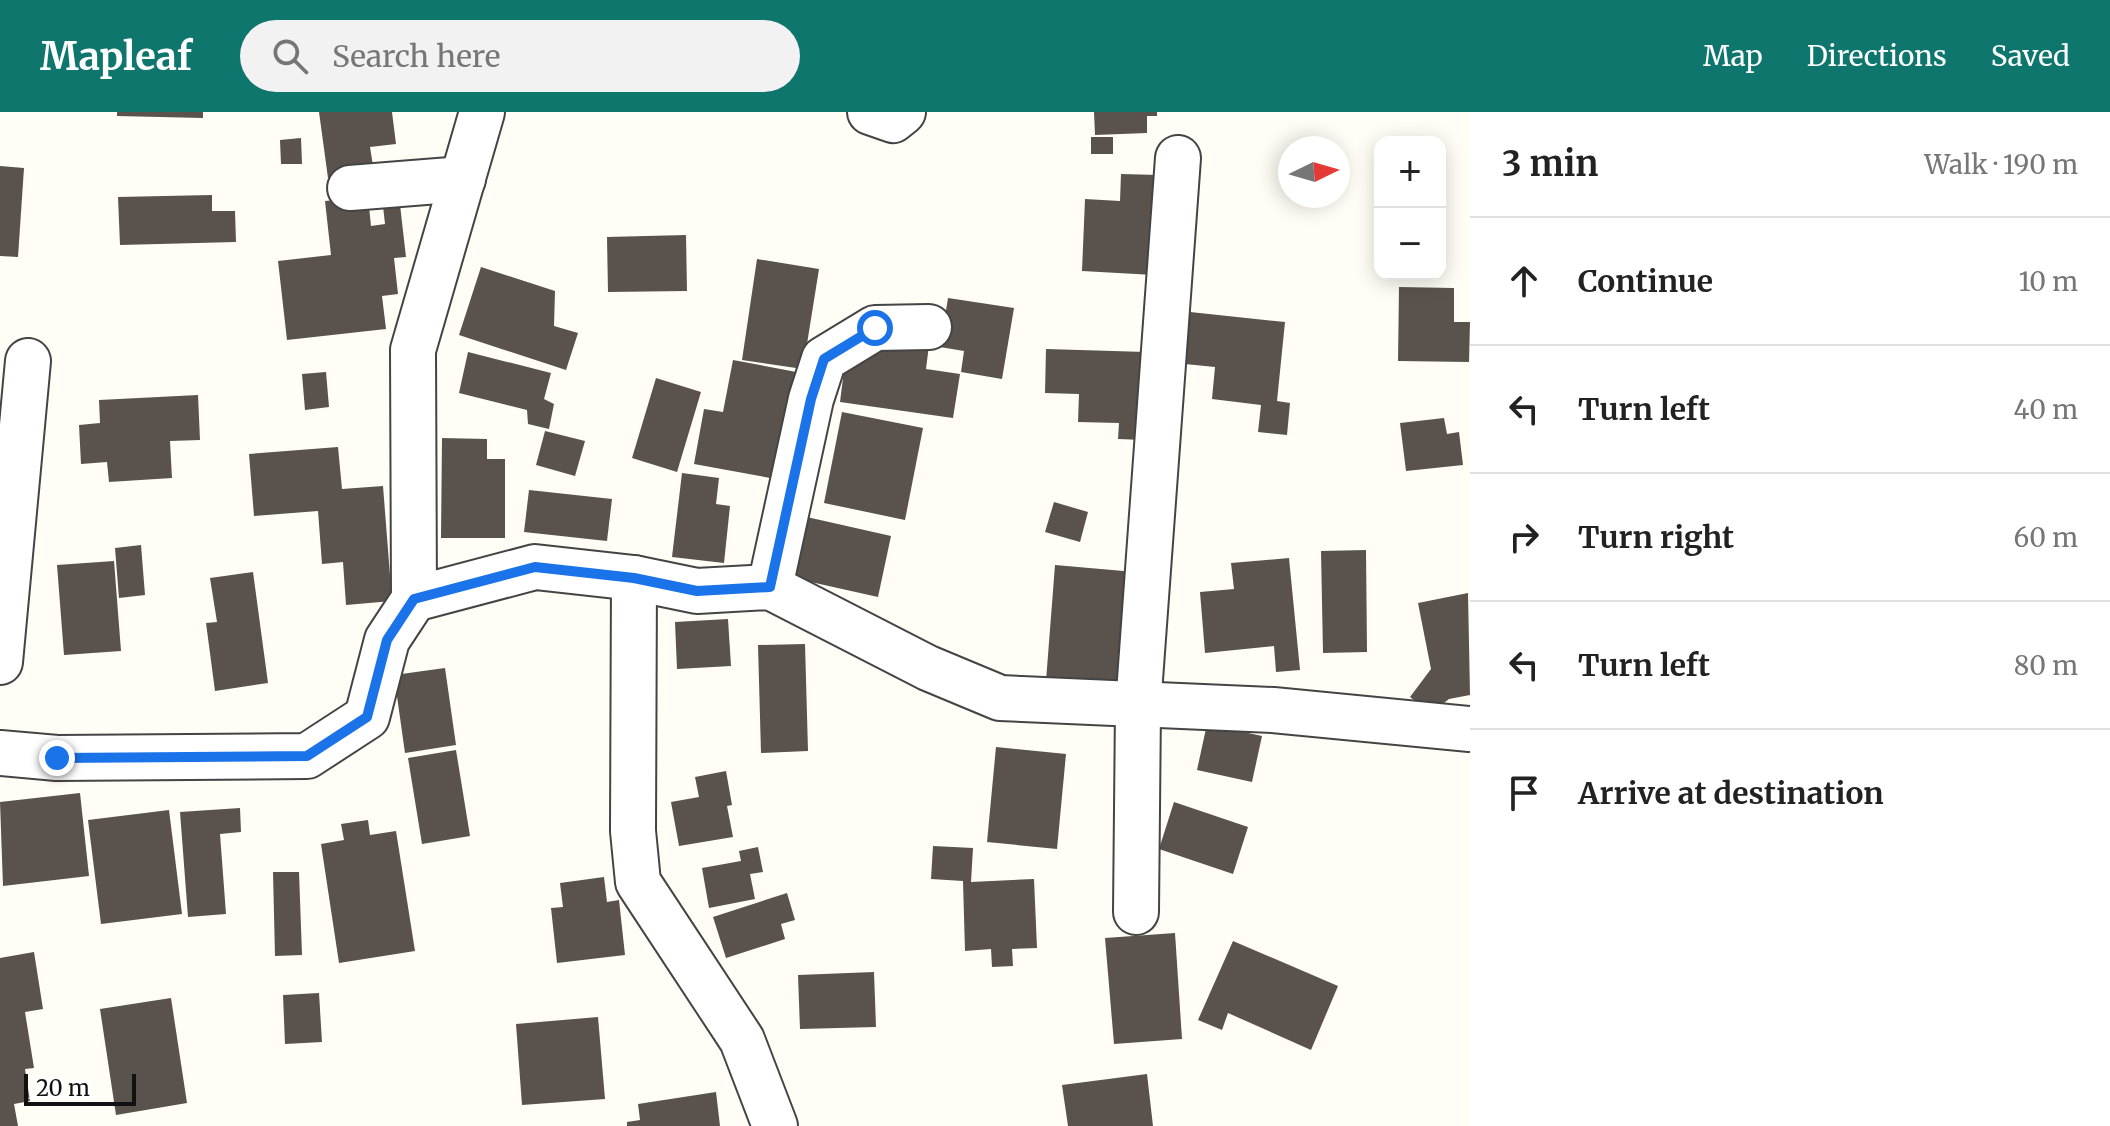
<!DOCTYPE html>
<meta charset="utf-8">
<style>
body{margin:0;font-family:Merriweather,serif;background:#f2f2f2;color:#222}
.controls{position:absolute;right:24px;top:24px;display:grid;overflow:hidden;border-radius:16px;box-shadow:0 4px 20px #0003}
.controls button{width:72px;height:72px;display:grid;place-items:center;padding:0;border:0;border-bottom:2px solid #e0e0e0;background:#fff;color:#222;font:40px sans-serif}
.compass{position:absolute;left:1278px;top:24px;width:72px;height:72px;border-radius:50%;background:#fff;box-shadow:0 4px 20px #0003;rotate:85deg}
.scale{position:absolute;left:24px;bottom:20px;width:112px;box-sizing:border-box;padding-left:8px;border:4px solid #111;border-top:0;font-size:22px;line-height:28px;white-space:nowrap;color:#111;-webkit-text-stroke:6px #fff;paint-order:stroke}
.stop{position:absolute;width:24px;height:24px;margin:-18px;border:6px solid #1a73e8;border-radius:50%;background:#fff}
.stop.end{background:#1a73e8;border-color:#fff;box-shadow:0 2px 8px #0008}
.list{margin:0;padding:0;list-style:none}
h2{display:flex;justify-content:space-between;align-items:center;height:104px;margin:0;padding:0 32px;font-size:34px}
h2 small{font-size:26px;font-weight:400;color:#767676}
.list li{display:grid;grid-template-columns:52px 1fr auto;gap:24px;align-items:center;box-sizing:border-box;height:128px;padding:0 32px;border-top:2px solid #e0e0e0}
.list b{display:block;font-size:30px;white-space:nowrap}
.list em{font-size:26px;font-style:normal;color:#767676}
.icon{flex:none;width:44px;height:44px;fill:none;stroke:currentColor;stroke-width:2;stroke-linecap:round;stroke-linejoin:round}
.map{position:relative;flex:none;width:1470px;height:1014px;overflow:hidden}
header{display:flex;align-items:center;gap:48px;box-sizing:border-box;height:112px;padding:0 40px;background:#0f766e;color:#fff}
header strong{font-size:38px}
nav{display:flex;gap:44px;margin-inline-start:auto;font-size:28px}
.search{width:560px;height:72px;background:#f2f2f2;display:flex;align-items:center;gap:20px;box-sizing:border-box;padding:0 28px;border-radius:44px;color:#767676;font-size:30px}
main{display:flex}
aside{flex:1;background:#fff}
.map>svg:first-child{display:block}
.building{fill:#5a524d}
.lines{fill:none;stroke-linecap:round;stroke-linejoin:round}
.minor-casing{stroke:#444;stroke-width:48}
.minor{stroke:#fff;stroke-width:44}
.route{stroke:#1a73e8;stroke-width:10}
</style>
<header>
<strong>Mapleaf</strong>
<div class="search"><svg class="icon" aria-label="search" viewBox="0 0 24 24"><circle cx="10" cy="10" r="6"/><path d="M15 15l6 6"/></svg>Search here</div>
<nav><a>Map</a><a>Directions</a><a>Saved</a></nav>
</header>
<main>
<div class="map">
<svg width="1470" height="1014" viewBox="0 0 1470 1014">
<rect width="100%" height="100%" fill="#fffdf5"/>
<!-- building -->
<g class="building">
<path d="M 117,0 L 203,0 L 203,6 L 117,4 Z"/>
<path d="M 319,0 L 392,0 L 396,32 L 370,35 L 374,60 L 328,66 Z"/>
<path d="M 1094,0 L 1157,0 L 1157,4 L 1147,4 L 1147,21 L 1095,23 Z"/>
<rect x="1091" y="25" width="22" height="17"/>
<path d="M 301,26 L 302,52 L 281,52 L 280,28 Z"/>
<path d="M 0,54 L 24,56 L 18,145 L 0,144 Z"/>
<path d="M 1121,62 L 1159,63 L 1154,163 L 1082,159 L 1085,87 L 1120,89 Z"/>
<path d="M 212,83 L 212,99 L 235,99 L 236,130 L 120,133 L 118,85 Z"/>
<path d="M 399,84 L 406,145 L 394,146 L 398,182 L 382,184 L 386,217 L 287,228 L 278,149 L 331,143 L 325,89 L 368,85 L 371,114 L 385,112 L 382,85 Z"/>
<path d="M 686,123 L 687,179 L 608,180 L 607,125 Z"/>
<path d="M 757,147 L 819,157 L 803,257 L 742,248 Z"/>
<path d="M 481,155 L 555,179 L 554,214 L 578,221 L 566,258 L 459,223 Z"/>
<path d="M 1399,175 L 1454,176 L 1454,210 L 1470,210 L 1469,250 L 1398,249 Z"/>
<path d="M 948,186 L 1014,196 L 1002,267 L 961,260 L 964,239 L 940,235 Z"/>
<path d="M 1190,200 L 1285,210 L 1277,289 L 1290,291 L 1287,323 L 1258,320 L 1261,293 L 1212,287 L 1215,255 L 1185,252 Z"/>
<path d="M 893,227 L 929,233 L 926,257 L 960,262 L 953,306 L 840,290 L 847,234 L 887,239 Z"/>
<path d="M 1046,237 L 1146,240 L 1143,328 L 1118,327 L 1119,311 L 1078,310 L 1079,282 L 1045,281 Z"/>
<path d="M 468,240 L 551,261 L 544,287 L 554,292 L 549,317 L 528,312 L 527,298 L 459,281 Z"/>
<path d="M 733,248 L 807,262 L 787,369 L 694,352 L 704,297 L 723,300 Z"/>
<path d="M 326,260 L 329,295 L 305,298 L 302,262 Z"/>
<path d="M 656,266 L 701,280 L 677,360 L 632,346 Z"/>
<path d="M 198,283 L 200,328 L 170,329 L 172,366 L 109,370 L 107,350 L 81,352 L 79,313 L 100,311 L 99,288 Z"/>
<path d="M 842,300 L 923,316 L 905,408 L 824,391 Z"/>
<path d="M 1444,306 L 1447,322 L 1459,320 L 1463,353 L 1406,359 L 1400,311 Z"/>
<path d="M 545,319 L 585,329 L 575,364 L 536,353 Z"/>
<path d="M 442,326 L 487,327 L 487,347 L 505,347 L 505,426 L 441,426 Z"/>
<path d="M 338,335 L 342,377 L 383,374 L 392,489 L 346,493 L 343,450 L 322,452 L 318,399 L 254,404 L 249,342 Z"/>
<path d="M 682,361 L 719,366 L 716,392 L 730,394 L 724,451 L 672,445 Z"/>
<path d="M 529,378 L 612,387 L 607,429 L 524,420 Z"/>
<path d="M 1054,390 L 1088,400 L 1080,430 L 1045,420 Z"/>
<path d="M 798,403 L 891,424 L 878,485 L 784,464 Z"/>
<path d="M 141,433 L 145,483 L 119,486 L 115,436 Z"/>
<path d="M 1366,438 L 1367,540 L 1323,541 L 1321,439 Z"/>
<path d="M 1289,446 L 1300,558 L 1276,560 L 1274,534 L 1205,541 L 1200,480 L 1234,477 L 1231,451 Z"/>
<path d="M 114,449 L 121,539 L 64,543 L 57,453 Z"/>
<path d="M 1055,453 L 1135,460 L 1126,575 L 1046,569 Z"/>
<path d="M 253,460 L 268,571 L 215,579 L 206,511 L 217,510 L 210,466 Z"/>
<path d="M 1468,481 L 1470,583 L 1449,587 L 1431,601 L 1410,585 L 1431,557 L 1418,491 Z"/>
<path d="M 728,507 L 731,554 L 677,557 L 675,510 Z"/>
<path d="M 805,532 L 808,639 L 761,641 L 758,533 Z"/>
<path d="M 445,556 L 456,633 L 405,641 L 394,563 Z"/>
<path d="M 1207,612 L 1262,624 L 1252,670 L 1197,658 Z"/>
<path d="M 996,635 L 1066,642 L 1057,737 L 987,730 Z"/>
<path d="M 456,638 L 470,724 L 422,732 L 408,646 Z"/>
<path d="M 726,659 L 732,693 L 727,694 L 733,725 L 679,734 L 671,690 L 699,685 L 695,665 Z"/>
<path d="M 80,681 L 89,764 L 3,774 L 0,690 Z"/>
<path d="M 1174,690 L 1248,715 L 1233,762 L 1159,737 Z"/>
<path d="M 240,696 L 241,720 L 220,722 L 226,802 L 188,805 L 180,700 Z"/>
<path d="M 169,698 L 182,802 L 101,812 L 88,708 Z"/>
<path d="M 368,708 L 370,723 L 396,719 L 415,839 L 339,851 L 321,732 L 344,728 L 341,712 Z"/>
<path d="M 933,734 L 973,736 L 971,770 L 1034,767 L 1037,836 L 1012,837 L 1013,854 L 992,855 L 991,837 L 965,839 L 963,769 L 931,767 Z"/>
<path d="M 758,735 L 763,760 L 750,762 L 755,787 L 709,796 L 702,756 L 741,749 L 739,739 Z"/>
<path d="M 273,760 L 299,760 L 302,843 L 275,844 Z"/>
<path d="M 604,765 L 607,790 L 619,788 L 625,843 L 557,851 L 551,796 L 563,795 L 560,771 Z"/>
<path d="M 787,781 L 795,808 L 781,812 L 785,827 L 726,846 L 713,805 Z"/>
<path d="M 1175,821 L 1182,927 L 1114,932 L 1105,826 Z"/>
<path d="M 1233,829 L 1338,874 L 1311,938 L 1228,901 L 1222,918 L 1198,908 Z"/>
<path d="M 34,840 L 43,897 L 25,900 L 34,956 L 25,957 L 30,989 L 14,992 L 18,1014 L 0,1014 L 0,846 Z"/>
<path d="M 874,860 L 876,915 L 800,917 L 798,863 Z"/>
<path d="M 319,881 L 322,930 L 285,932 L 283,883 Z"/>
<path d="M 171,886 L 187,991 L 116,1003 L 100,897 Z"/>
<path d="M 598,905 L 605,987 L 522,993 L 516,912 Z"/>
<path d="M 1147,962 L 1153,1014 L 1068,1014 L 1062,973 Z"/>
<path d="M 716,980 L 720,1014 L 627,1014 L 627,1010 L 640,1008 L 638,992 Z"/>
</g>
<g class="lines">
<defs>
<g id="minor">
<path d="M 870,0 L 893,8 L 903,0"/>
<path d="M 350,76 L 463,67"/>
<path d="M 634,466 L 633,719 L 638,770 L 742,928 L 775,1014"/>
<path d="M 770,475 L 811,287 L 824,247 L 875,216 L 929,215"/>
<path d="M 414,487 L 413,238 L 482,0"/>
<path d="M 0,550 L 28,249"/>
<path d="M 0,641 L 57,646 L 307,644 L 367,605 L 387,528 L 414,487 L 535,455 L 634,466 L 697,479 L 770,475 L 928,556 L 1000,586 L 1273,598 L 1470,617"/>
<path d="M 1136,800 L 1138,595 L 1178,46"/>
</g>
</defs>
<!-- minor casing -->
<use href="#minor" class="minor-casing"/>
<!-- minor -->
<use href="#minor" class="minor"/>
</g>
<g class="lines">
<!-- route -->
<path class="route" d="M 57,646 L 307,644 L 367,605 L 387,528 L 414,487 L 535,455 L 634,466 L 697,479 L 770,475 L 811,287 L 824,247 L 875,216"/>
</g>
</svg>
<div class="controls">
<button>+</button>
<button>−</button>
</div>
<svg class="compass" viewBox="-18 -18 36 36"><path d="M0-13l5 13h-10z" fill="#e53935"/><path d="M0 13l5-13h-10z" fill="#767676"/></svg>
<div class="scale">20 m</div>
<div class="stop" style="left:875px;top:216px"></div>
<div class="stop end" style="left:57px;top:646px"></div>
</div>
<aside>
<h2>3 min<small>Walk · 190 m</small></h2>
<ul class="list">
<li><svg class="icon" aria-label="ahead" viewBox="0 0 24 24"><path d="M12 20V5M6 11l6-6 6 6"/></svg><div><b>Continue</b></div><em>10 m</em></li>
<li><svg class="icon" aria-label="left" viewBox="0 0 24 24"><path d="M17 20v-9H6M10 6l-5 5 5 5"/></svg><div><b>Turn left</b></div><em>40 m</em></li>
<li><svg class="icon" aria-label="right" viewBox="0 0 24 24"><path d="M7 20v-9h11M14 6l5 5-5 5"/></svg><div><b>Turn right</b></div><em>60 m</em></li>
<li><svg class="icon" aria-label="left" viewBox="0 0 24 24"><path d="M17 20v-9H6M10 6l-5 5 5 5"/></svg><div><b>Turn left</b></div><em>80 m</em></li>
<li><svg class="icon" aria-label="arrive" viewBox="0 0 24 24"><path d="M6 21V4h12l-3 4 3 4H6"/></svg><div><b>Arrive at destination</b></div></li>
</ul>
</aside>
</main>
